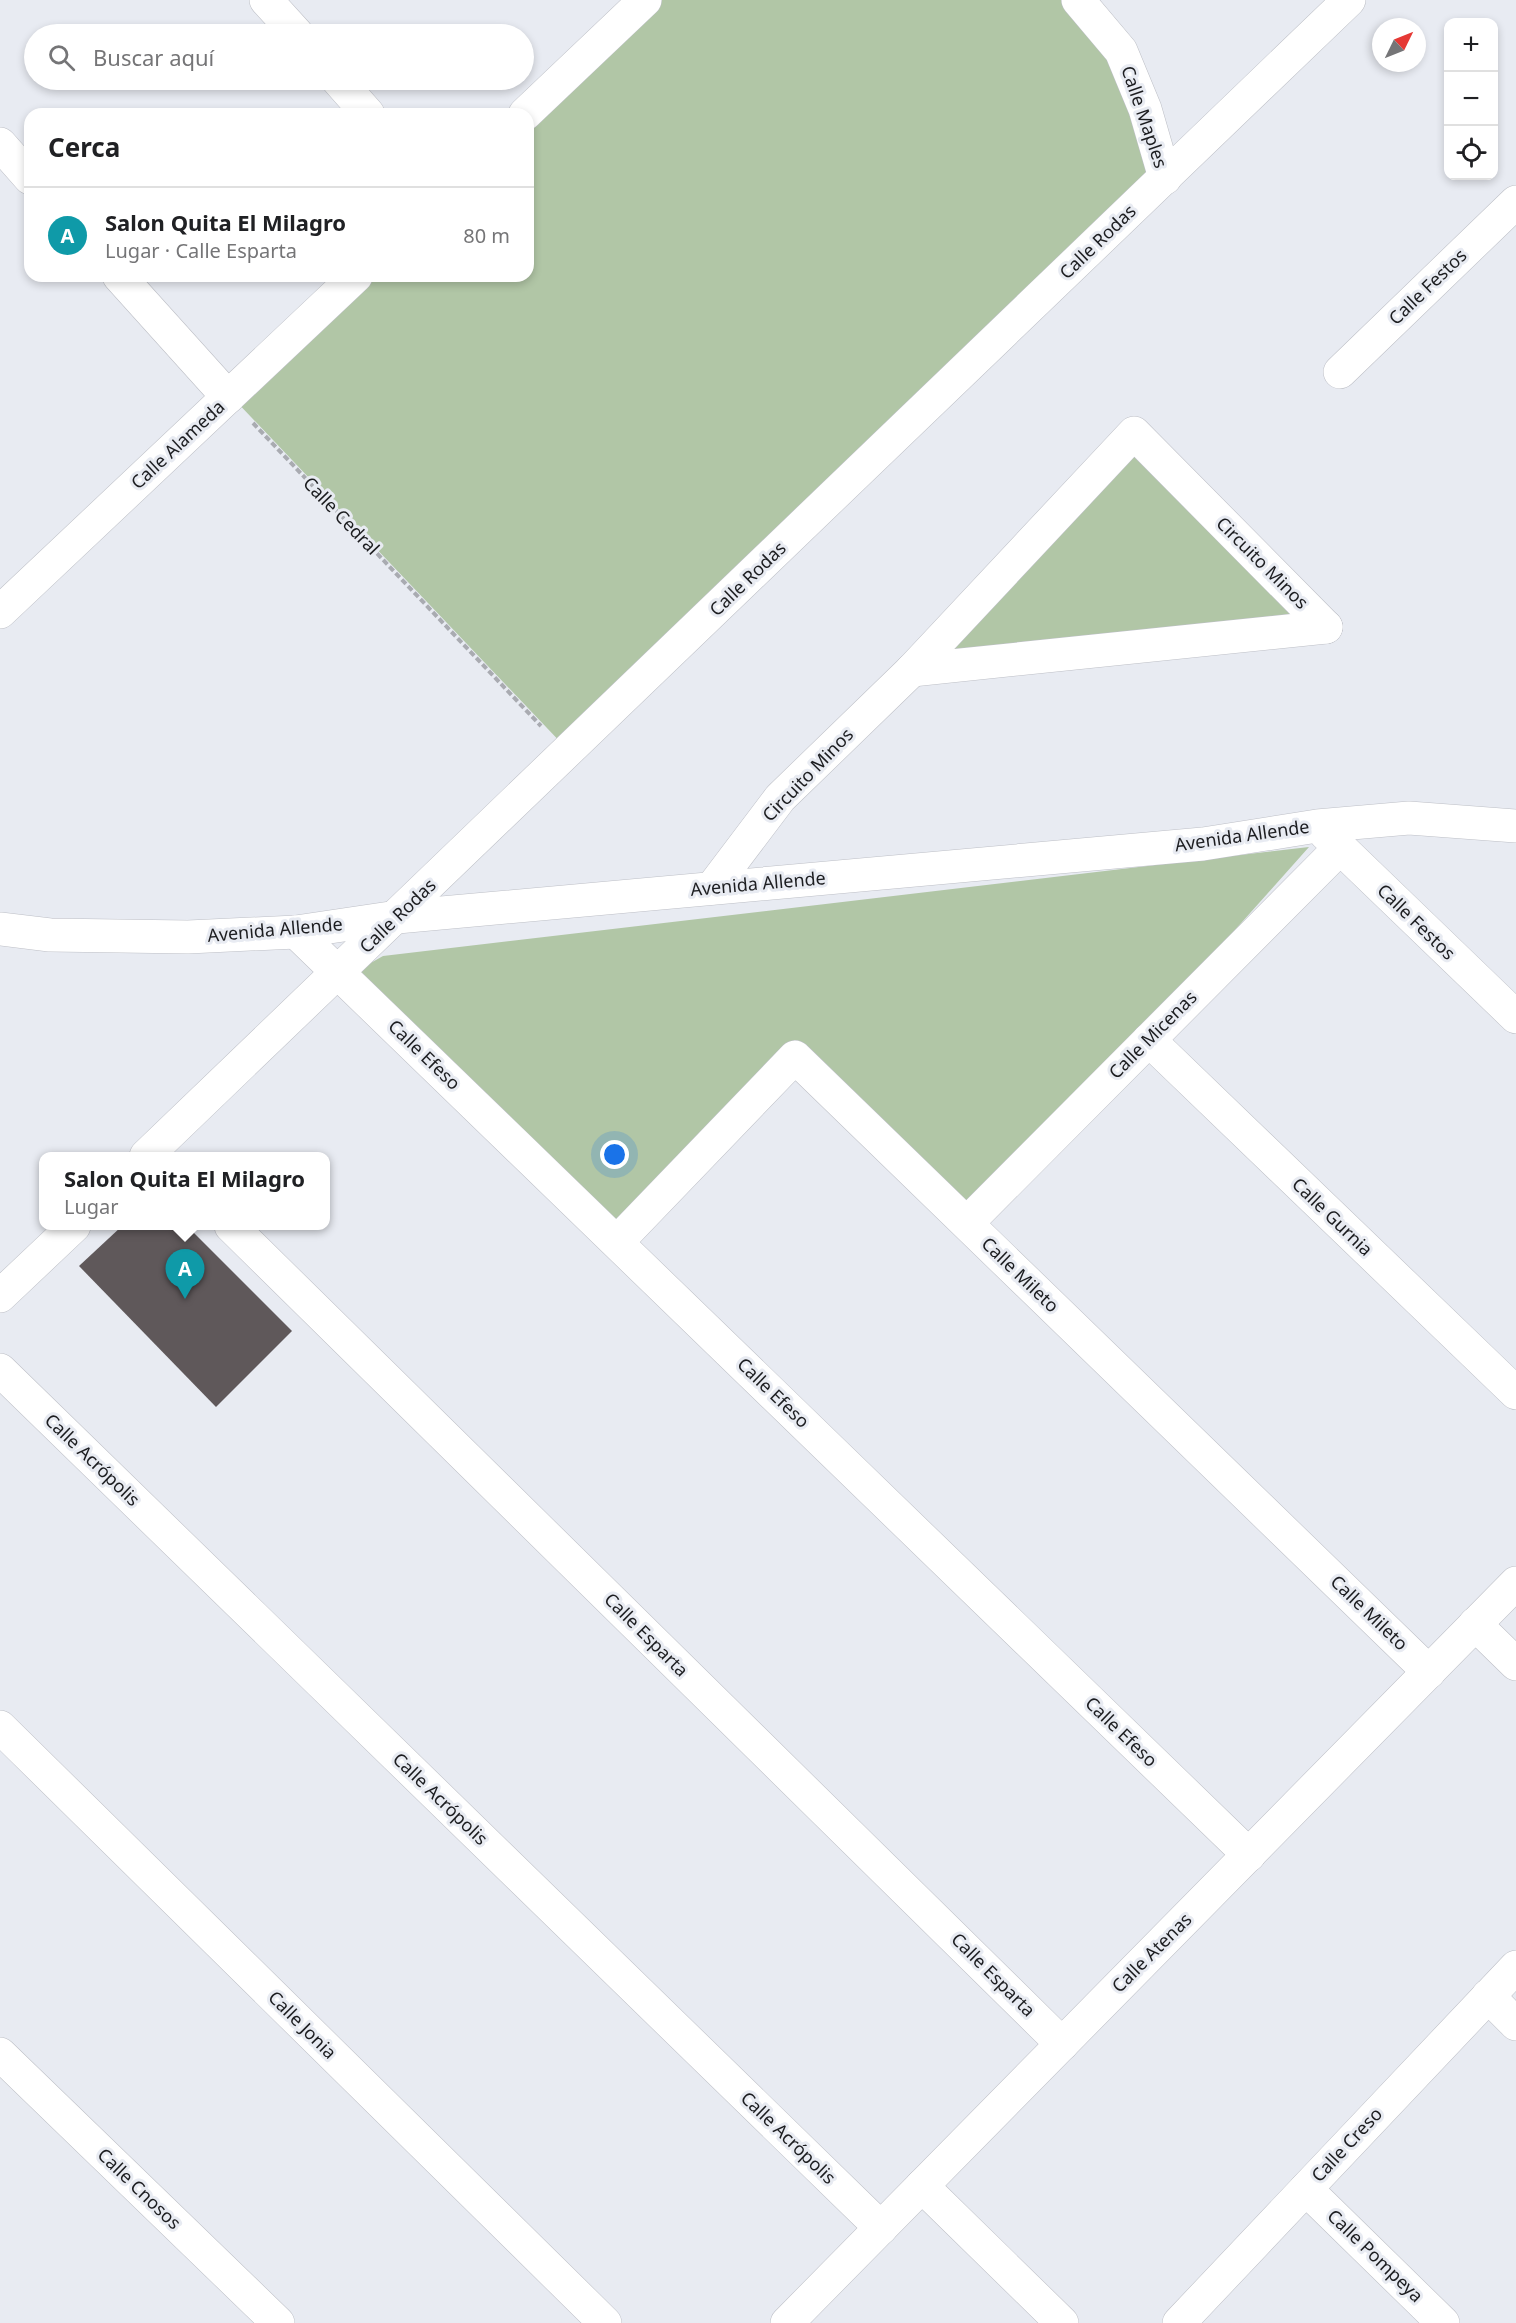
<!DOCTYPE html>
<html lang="es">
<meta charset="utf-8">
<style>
body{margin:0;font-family:"Noto Sans",sans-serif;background:#f2f2f2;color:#202124}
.controls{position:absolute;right:18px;top:18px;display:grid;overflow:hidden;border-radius:12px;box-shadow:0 3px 9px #0003}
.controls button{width:54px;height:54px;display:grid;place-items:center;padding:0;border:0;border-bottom:2px solid #e0e0e0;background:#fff;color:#202124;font:30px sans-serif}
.compass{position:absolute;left:1372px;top:18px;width:54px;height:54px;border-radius:50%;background:#fff;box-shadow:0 3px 9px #0003;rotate:47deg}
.you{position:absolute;left:615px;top:1155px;width:21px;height:21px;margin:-15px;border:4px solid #fff;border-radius:50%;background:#1a73e8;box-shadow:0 0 0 9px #1a73e833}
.badge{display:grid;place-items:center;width:39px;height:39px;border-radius:50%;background:#d93025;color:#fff;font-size:20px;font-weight:700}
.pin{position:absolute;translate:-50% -50px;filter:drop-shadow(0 2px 3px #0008)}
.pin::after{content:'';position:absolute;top:32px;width:21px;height:18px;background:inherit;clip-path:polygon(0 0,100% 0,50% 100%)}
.popup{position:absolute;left:39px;top:1152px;width:291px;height:78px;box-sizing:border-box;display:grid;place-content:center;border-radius:12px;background:#fff;filter:drop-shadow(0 2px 4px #0005);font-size:20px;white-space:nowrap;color:#757577}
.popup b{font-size:22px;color:#202124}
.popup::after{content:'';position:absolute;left:50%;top:100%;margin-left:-12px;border:12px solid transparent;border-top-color:#fff}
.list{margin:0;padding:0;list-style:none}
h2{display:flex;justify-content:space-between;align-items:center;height:78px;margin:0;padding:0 24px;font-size:26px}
h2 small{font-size:20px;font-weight:400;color:#757577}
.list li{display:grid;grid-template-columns:39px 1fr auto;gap:18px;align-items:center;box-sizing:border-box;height:96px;padding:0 24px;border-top:2px solid #e0e0e0}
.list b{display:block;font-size:22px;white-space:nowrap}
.list p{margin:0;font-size:20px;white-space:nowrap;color:#757577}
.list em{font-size:20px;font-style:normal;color:#757577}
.icon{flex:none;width:33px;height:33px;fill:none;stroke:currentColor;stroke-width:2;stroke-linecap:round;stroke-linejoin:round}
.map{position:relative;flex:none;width:1516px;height:2323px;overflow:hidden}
.search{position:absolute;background:#fff;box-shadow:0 3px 9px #0003;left:24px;top:24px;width:510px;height:66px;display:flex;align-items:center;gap:15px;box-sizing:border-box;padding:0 21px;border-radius:33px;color:#757577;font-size:22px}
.panel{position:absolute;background:#fff;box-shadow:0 3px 9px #0003;left:24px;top:108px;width:510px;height:174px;border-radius:18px}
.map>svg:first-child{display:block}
.green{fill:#b1c6a6}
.building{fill:#5f585a}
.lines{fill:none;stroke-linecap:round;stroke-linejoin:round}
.street-casing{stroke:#bdbfc6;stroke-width:34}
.path{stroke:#a9abb1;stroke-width:4;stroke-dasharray:6 3;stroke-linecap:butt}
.street{stroke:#fff;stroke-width:33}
.labels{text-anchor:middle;stroke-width:6;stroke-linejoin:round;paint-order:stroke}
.street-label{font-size:18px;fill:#1c1d20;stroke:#e8ebf2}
</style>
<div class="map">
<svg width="1516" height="2323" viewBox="0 0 1516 2323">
<rect width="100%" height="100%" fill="#e8ebf2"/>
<!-- green -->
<g class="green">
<path d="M 649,0 L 1067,0 L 1115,52 L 1159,176 L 566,748 L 232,397 L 359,276 L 528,276 L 528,115 Z"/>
<path d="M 1133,440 L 1317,624 L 921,666 Z"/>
<path d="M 1309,847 L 966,1231 L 777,1058 L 610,1225 L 353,973 L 383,956 Z"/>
</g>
<!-- building -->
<path class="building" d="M 122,1226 L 187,1226 L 292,1331 L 216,1407 L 79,1266 Z"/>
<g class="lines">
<defs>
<g id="street">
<path d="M 266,0 L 297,34"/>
<path d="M 1078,0 L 1121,51 L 1145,109 L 1165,178"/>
<path d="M 338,80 L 368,114"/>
<path d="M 525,114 L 645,0"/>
<path d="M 0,144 L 30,178"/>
<path d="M 119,276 L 228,397"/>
<path d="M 1340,372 L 1516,202"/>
<path d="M 0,612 L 356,276"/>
<path d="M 912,670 L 1326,627"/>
<path d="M 1325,833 L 1516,1017"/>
<path d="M 712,888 L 780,798 L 912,670 L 1134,433 L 1326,627"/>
<path d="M 0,929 L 50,935 L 188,937 L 296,932 L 397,917 L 1203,844 L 1317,826 L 1409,818 L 1516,826"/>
<path d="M 296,932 L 1249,1855"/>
<path d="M 1149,1040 L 1516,1393"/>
<path d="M 146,1156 L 1349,0"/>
<path d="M 967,1223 L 1340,848"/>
<path d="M 231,1226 L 1062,2044"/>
<path d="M 617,1242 L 795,1057 L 1429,1672"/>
<path d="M 0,1296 L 74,1226"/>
<path d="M 0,1370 L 881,2228"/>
<path d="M 1475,1624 L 1516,1664"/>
<path d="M 0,1727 L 605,2323"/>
<path d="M 1488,1996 L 1516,2024"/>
<path d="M 0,2054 L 278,2323"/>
<path d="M 922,2186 L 1062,2323"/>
<path d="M 1306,2189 L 1443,2323"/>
<path d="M 787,2323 L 1516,1583"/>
<path d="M 1179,2323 L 1516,1967"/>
</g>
</defs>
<!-- street casing -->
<use href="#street" class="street-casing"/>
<!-- path -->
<path class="path" d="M 253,423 L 541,726"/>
<!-- street -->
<use href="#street" class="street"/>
</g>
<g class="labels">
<!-- street labels -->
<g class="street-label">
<text transform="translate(1144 117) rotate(71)" y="6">Calle Maples</text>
<text transform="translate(1098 242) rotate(-44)" y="6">Calle Rodas</text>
<text transform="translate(1428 287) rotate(-44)" y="6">Calle Festos</text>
<text transform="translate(178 445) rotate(-43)" y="6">Calle Alameda</text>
<text transform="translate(341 516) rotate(46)" y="6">Calle Cedral</text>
<text transform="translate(1262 563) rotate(45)" y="6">Circuito Minos</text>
<text transform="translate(748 579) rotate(-44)" y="6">Calle Rodas</text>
<text transform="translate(808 775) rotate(-46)" y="6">Circuito Minos</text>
<text transform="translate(1242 836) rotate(-8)" y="6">Avenida Allende</text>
<text transform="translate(758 884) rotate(-5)" y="6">Avenida Allende</text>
<text transform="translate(398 916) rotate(-44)" y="6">Calle Rodas</text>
<text transform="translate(1416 922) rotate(44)" y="6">Calle Festos</text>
<text transform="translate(275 930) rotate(-5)" y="6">Avenida Allende</text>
<text transform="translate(1153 1035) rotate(-45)" y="6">Calle Micenas</text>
<text transform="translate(424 1055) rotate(44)" y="6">Calle Efeso</text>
<text transform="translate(1332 1217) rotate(44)" y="6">Calle Gurnia</text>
<text transform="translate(1020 1275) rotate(44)" y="6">Calle Mileto</text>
<text transform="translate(773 1393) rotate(44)" y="6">Calle Efeso</text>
<text transform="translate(92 1460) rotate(44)" y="6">Calle Acrópolis</text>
<text transform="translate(1369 1613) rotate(44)" y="6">Calle Mileto</text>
<text transform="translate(646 1635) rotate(45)" y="6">Calle Esparta</text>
<text transform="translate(1121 1732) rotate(44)" y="6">Calle Efeso</text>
<text transform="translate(440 1799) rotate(44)" y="6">Calle Acrópolis</text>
<text transform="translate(1152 1953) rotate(-45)" y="6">Calle Atenas</text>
<text transform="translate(993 1975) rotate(45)" y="6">Calle Esparta</text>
<text transform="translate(302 2025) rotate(45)" y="6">Calle Jonia</text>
<text transform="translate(788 2138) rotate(44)" y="6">Calle Acrópolis</text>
<text transform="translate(1347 2145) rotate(-47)" y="6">Calle Creso</text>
<text transform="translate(139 2189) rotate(44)" y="6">Calle Cnosos</text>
<text transform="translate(1375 2256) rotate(44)" y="6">Calle Pompeya</text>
</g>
</g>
</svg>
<div class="controls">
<button>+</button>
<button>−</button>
<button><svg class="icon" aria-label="locate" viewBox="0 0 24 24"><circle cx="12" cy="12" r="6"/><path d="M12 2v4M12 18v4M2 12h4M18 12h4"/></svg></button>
</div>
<svg class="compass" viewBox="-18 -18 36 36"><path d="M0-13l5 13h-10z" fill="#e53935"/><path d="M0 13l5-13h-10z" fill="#757577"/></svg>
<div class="you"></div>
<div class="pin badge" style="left:185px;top:1299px;background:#0f9aa8">A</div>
<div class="popup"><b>Salon Quita El Milagro</b>Lugar</div>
<div class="search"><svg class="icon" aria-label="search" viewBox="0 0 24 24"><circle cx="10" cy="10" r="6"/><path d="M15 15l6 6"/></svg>Buscar aquí</div>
<section class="panel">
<h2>Cerca<small></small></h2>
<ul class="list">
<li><span class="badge" style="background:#0f9aa8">A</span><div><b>Salon Quita El Milagro</b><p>Lugar · Calle Esparta</p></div><em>80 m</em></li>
</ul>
</section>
</div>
